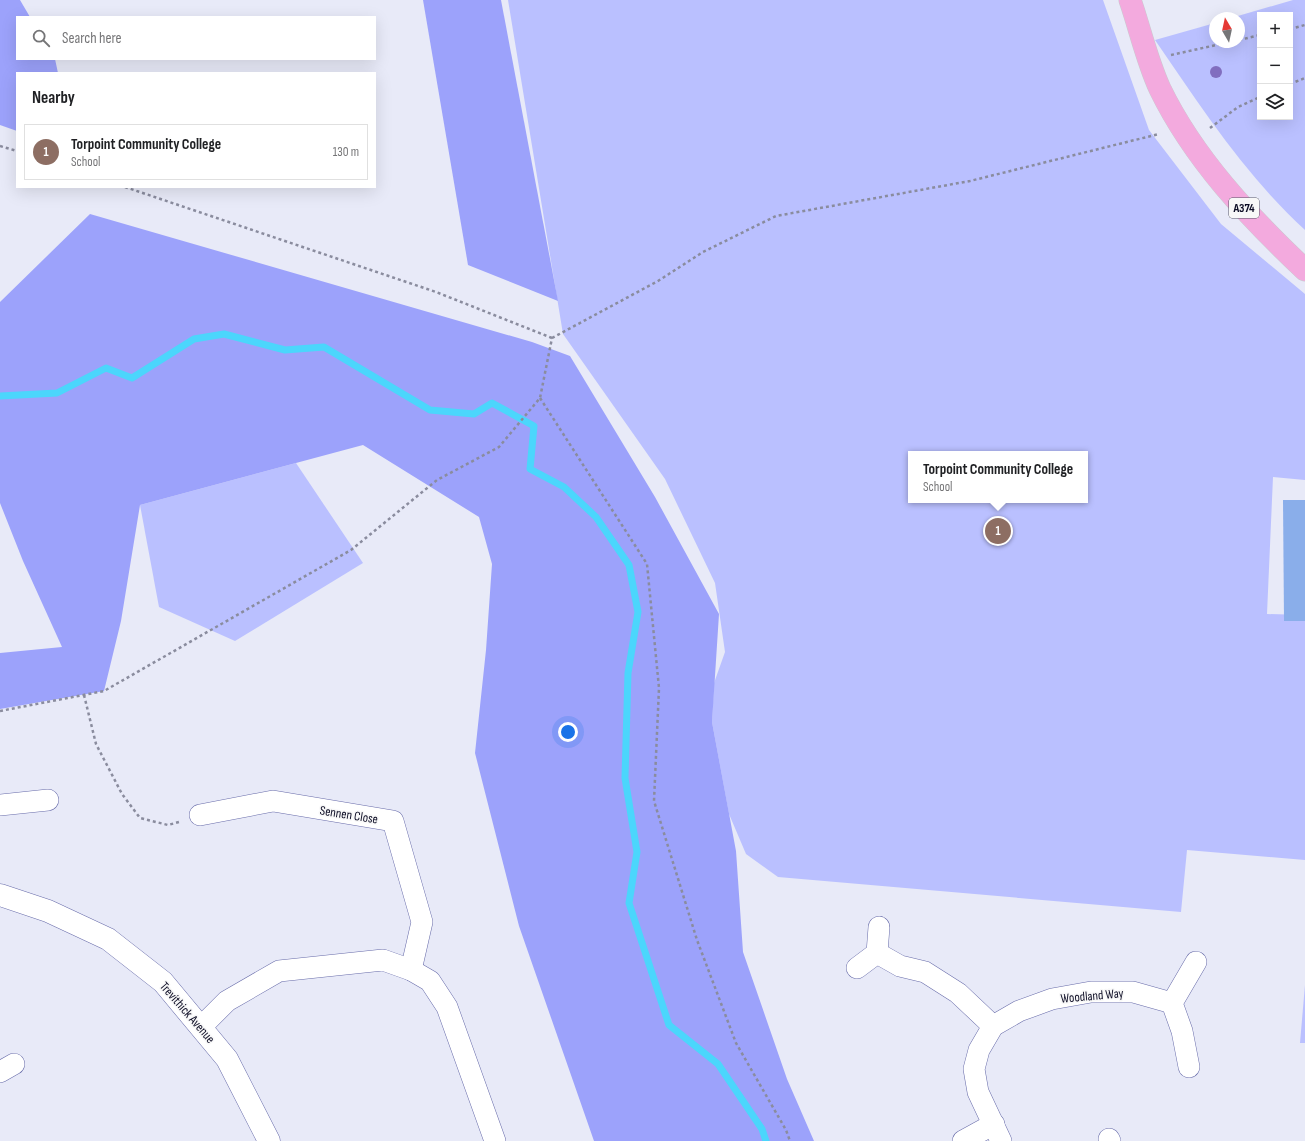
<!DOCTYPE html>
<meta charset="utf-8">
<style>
body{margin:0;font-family:"Sofia Sans Condensed",sans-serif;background:#f2f2f2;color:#202124}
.controls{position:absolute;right:12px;top:12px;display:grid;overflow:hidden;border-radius:0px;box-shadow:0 4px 16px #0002}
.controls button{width:36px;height:36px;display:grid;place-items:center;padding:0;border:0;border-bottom:1px solid #e0e0e0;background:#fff;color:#202124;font:20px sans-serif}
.compass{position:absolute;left:1209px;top:12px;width:36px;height:36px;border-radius:50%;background:#fff;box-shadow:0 4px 16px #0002;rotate:351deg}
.you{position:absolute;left:568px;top:732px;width:14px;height:14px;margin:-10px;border:3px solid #fff;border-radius:50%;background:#1a73e8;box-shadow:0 0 0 6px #1a73e833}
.badge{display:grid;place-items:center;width:26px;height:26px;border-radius:50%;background:#1a73e8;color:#fff;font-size:13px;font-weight:700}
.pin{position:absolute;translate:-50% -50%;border:2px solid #fff;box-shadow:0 1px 4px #0006}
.popup{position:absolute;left:908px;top:451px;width:180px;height:52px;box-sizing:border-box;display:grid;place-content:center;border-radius:0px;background:#fff;filter:drop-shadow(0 1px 3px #0005);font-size:13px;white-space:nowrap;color:#757577}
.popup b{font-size:15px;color:#202124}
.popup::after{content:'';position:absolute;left:50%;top:100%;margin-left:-8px;border:8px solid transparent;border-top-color:#fff}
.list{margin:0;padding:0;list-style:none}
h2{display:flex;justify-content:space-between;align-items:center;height:52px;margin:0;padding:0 16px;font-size:17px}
h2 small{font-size:13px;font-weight:400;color:#757577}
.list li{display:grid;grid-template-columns:26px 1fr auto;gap:12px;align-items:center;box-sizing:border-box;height:56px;margin:0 8px 8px;padding:0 8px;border:1px solid #e0e0e0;border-radius:0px}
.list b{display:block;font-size:15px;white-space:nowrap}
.list p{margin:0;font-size:13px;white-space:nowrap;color:#757577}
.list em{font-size:13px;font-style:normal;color:#757577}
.icon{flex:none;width:22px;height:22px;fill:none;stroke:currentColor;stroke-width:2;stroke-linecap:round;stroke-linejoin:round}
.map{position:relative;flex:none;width:1305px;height:1141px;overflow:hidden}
.search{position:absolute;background:#fff;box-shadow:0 4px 16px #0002;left:16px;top:16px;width:360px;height:44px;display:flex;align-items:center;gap:10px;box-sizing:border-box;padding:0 14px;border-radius:0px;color:#757577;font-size:15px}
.panel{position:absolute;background:#fff;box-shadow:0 4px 16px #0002;left:16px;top:72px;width:360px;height:116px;border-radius:0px}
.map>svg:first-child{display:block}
.green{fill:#bac0ff;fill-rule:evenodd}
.forest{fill:#9ca2fb}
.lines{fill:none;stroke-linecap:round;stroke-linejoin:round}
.stream{stroke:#4bd6fc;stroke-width:7}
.building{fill:#8aaeea}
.minor-casing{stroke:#686caa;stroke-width:22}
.tertiary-casing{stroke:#686caa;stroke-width:23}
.primary-casing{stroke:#cacacf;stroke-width:23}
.path{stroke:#8a8c9e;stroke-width:2.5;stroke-dasharray:3 3;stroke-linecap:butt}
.minor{stroke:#fff;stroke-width:21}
.tertiary{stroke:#fff;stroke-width:22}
.primary{stroke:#f3aade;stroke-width:22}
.tree{fill:#816ebf}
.labels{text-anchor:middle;stroke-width:3;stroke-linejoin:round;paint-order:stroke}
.shield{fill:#f8f8f8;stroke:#545464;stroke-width:1}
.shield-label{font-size:12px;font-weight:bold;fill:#0d0d25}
.street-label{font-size:13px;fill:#0d0d25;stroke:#f8f8f8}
</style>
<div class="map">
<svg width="1305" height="1141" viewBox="0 0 1305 1141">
<rect width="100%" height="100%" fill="#e8eaf8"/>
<!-- green -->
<g class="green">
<path d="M 508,0 L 1103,0 L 1149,130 L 1221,224 L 1305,294 L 1305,480 L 1273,477 L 1267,614 L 1305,615 L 1305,860 L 1187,850 L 1181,912 L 778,877 L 746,854 L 729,814 L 712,722 L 714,683 L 725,652 L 715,583 L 665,479 L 563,334 ZM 911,454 L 1085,454 L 1085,500 L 911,500 Z"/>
<path d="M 1293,0 L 1305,0 L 1305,230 C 1245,175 1201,107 1155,40 L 1215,23 L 1215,42 L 1239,42 L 1239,18 L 1231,18 ZM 1260,15 L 1290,15 L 1290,117 L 1260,117 Z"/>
<path d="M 296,463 L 363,563 L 235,641 L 159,607 L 140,505 Z"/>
<path d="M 1305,985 L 1305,1043 L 1300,1043 Z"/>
</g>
<!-- forest -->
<g class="forest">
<path d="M 0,0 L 20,0 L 30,17 L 17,17 L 17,59 L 55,59 L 58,73 L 17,73 L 17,131 L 0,125 Z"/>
<path d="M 423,0 L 501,0 L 558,301 L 468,265 Z"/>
<path d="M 90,214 L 532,342 L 570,356 L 655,497 L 719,614 L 712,722 L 736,851 L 743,952 L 787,1079 L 814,1141 L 594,1141 L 519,926 L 475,753 L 486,650 L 492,564 L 479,517 L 363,445 L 140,505 L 121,621 L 104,691 L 0,709 L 0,653 L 62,647 L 23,561 L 0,503 L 0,302 Z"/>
</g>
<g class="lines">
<!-- stream -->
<path class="stream" d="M 0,396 L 57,393 L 106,368 L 132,378 L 194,339 L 224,334 L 285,350 L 324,347 L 430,410 L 474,414 L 492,403 L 534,426 L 530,469 L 564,487 L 596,517 L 629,565 L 638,612 L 628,673 L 625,778 L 637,852 L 629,903 L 669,1025 L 718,1064 L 762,1129 L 766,1141"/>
</g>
<!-- building -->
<path class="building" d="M 1283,500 L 1305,500 L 1305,621 L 1284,621 Z"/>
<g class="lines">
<defs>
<g id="minor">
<path d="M 0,805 L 48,800"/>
<path d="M 200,815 L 273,801 L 393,821 L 422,922 L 411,970"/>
<path d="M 877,953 L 879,927"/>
<path d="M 857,968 L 877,953 L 900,966 L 925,972 L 958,993 L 993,1026"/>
<path d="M 202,1026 L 227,1001 L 279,971 L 383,960 L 411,970 L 430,981 L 447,1007 L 495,1141"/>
<path d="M 1189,1067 L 1182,1031 L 1172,1003 L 1196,962"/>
<path d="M 0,1072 L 14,1064"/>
<path d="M 1109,1139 L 1110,1141"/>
<path d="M 963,1141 L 994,1124"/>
<path d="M 1001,1141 L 978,1092 L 974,1069 L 979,1050 L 993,1026 L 1019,1011 L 1052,999 L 1091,992 L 1133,992 L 1172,1003"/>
</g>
<path id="tertiary" d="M 0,895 L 48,911 L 108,939 L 163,982 L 227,1059 L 269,1141"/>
<path id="primary" d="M 1130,0 C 1140,29 1147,61 1160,89 C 1194,159 1249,217 1305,270"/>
</defs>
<!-- minor casing -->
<use href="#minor" class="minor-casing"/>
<!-- tertiary casing -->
<use href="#tertiary" class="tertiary-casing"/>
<!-- primary casing -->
<use href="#primary" class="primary-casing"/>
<!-- path -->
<g class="path">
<path d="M 1290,29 L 1305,25"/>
<path d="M 1239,40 L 1260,35"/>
<path d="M 1171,55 L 1230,42"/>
<path d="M 1290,84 L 1305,78"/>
<path d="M 1210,128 L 1238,107 L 1260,97"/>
<path d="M 0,146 L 17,151"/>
<path d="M 125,187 L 436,292 L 552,338"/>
<path d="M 552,338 L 658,281 L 703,252 L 776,216 L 970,181 L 1159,134"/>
<path d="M 540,398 L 647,564 L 659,688 L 654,801 L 697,940 L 736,1043 L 786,1130 L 790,1141"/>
<path d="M 84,695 L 96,744 L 122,794 L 140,818 L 168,825 L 179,822"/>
<path d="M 0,711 L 104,691 L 351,550 L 437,480 L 499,447 L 540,398 L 552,338"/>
</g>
<!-- minor -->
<use href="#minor" class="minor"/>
<!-- tertiary -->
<use href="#tertiary" class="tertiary"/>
<!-- primary -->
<use href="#primary" class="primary"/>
</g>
<!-- trees -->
<circle class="tree" cx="1216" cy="72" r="6"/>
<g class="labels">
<!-- shield labels -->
<rect class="shield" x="1229" y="198" width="30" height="20" rx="3"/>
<g class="shield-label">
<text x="1244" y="212">A374</text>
</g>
<!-- street labels -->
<g class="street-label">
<text transform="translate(349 814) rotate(9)" y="5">Sennen Close</text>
<text transform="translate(1092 995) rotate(-5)" y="5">Woodland Way</text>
<text transform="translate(188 1012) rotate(49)" y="5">Trevithick Avenue</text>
</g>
</g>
</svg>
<div class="controls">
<button>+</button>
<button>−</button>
<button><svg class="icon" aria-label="layers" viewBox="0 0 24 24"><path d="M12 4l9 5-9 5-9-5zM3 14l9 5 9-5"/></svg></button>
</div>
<svg class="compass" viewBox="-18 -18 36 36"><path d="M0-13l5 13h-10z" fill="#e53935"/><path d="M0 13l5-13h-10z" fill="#757577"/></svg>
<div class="you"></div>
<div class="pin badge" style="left:998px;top:531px;background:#8d6e63">1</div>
<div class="popup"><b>Torpoint Community College</b>School</div>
<div class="search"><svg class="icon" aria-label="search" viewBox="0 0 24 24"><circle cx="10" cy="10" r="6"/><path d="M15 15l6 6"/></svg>Search here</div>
<section class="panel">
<h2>Nearby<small></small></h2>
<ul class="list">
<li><span class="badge" style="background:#8d6e63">1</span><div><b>Torpoint Community College</b><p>School</p></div><em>130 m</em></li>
</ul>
</section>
</div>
